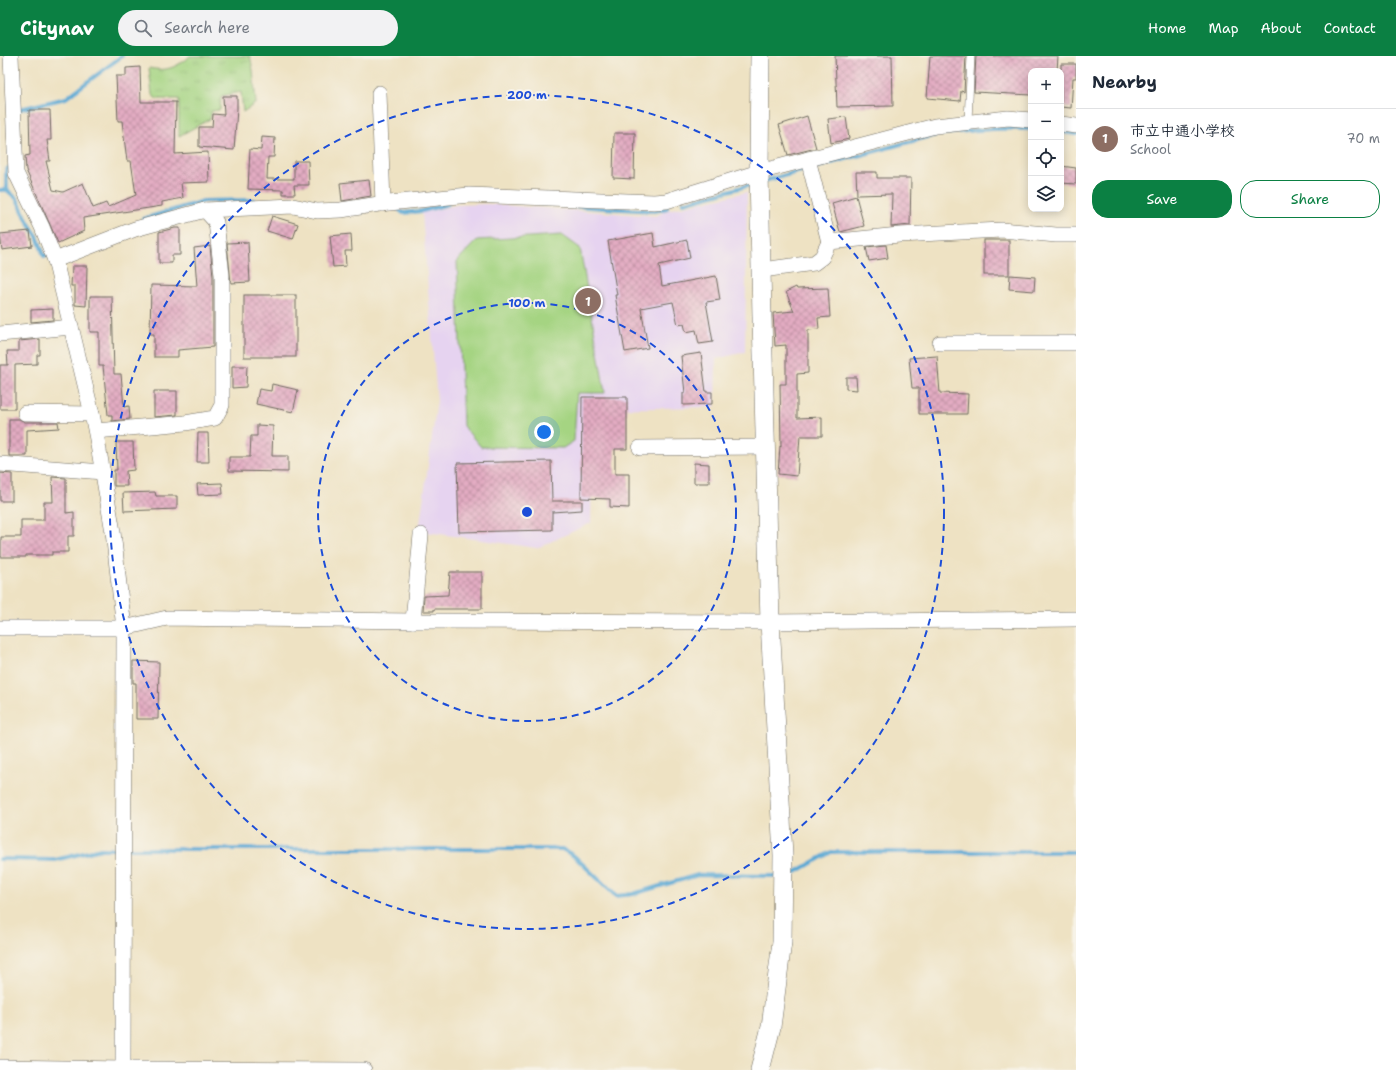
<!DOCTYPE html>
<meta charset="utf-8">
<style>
body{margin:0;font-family:"Shantell Sans","Klee One",sans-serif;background:#f2f2f3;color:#1f2937}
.controls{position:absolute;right:12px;top:12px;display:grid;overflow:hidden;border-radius:8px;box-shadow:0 2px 10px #0003}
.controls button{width:36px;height:36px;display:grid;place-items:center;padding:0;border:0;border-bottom:1px solid #e0e1e3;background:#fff;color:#1f2937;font:20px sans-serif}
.you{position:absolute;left:544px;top:376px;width:14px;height:14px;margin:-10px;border:3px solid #fff;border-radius:50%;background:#1a73e8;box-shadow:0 0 0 6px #1a73e833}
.badge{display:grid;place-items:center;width:26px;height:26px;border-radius:50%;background:#0b8043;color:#fff;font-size:13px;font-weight:700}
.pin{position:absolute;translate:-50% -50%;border:2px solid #fff;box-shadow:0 1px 4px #0006}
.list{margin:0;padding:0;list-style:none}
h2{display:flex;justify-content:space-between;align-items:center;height:52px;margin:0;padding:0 16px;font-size:17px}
h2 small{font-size:13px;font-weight:400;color:#747a83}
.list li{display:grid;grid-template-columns:26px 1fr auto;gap:12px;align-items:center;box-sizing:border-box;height:60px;padding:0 16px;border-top:1px solid #e0e1e3}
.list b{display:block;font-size:15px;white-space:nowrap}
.list p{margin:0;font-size:13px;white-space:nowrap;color:#747a83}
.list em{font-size:13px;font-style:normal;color:#747a83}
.actions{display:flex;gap:8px;padding:12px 16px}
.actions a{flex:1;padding:9px 0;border:1px solid #0b8043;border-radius:16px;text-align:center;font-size:14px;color:#0b8043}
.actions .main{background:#0b8043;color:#fff}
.icon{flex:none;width:22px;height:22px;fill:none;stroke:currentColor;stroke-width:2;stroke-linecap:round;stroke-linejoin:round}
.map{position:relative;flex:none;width:1076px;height:1014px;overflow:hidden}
header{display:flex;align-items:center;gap:24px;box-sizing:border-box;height:56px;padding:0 20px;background:#0b8043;color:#fff}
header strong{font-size:19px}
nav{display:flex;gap:22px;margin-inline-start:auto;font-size:14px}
.search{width:280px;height:36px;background:#f2f2f3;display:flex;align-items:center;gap:10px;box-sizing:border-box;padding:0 14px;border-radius:22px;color:#747a83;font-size:15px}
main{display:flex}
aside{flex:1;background:#fff}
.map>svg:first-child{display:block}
.built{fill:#e6d3f0}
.grass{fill:url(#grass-tufts);stroke:#688056}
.park{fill:#a5d482;stroke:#688056}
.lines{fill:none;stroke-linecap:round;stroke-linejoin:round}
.stream{stroke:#5ba9d4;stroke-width:4}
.building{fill:url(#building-cross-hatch)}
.service-casing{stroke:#6f6b60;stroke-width:8}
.minor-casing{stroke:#6f6b60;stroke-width:16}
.tertiary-casing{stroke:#6f6b60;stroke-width:20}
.service{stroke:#fff;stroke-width:7}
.minor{stroke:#fff;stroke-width:15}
.tertiary{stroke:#fff;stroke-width:19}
.ring{fill:none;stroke:#1d4ed8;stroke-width:2;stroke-dasharray:7 5}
.centre{fill:#1d4ed8;stroke:#f7f3e8;stroke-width:2}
.ring-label{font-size:12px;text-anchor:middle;font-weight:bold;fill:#1d4ed8;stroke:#f7f3e8;stroke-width:4;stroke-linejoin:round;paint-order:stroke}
</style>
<header>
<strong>Citynav</strong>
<div class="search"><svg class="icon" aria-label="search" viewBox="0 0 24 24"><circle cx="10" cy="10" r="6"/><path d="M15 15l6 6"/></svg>Search here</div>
<nav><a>Home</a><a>Map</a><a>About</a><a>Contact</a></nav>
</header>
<main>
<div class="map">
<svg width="1076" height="1014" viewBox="0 0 1076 1014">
<defs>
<pattern id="grass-tufts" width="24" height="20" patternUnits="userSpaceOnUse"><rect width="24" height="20" fill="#a5d482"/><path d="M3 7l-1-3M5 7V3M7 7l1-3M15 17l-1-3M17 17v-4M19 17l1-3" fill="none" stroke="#8eb670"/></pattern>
<pattern id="building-cross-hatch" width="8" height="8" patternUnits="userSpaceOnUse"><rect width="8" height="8" fill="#e3acc2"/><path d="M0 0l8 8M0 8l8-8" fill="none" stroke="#b88c9e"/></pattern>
</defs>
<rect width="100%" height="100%" fill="#f7f3e8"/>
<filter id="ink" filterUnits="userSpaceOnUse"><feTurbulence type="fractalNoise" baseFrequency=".025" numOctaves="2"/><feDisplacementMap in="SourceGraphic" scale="8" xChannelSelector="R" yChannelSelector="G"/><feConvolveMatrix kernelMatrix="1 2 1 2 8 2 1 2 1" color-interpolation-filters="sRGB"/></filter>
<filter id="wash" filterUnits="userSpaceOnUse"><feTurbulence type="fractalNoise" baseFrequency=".012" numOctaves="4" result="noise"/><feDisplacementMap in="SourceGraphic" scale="16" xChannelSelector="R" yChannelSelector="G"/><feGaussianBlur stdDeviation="0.9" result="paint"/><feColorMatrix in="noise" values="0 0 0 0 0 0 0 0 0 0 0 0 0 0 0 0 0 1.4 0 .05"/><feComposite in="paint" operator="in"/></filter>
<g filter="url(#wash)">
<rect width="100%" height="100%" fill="#eee2c3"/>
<!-- built -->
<path class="built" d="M 747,136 L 745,296 L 716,303 L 715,351 L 593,353 L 591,467 L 537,492 L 419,475 L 437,345 L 422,157 L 457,149 L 488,148 L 656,160 L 668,154 Z"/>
<!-- grass -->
<path class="grass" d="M 190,0 L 250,0 L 253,14 L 256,47 L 243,56 L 241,36 L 221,40 L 220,54 L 212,55 L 210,63 L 179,80 L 179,43 L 157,43 L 152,39 L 149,12 C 168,16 176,11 190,0 Z"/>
<!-- park -->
<path class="park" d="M 562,179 L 580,192 L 605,337 L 577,337 L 574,385 L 563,392 L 481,391 L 463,370 L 457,205 L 477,184 Z"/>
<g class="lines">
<!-- stream -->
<g class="stream">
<path d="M 16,54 L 66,42 L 122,0"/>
<path d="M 1061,76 L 1076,78"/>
<path d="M 764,125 L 939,78 C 969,74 1000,71 1031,73"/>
<path d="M 0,134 L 7,134 L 6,114 L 10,111"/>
<path d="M 7,134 L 17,143 L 28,166 L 37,180 L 44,200 L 49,199"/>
<path d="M 683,147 L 754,128"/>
<path d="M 572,150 L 655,155 L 667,152"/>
<path d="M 396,151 L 403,157 L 422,155 L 448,148"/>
<path d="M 143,163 L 204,145 L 253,144"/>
<path d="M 0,803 L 55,804 L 101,793 L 562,793 L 574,800 L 616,840 L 633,838 L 698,819 L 778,820"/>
<path d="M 789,820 L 831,796 L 1076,796"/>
</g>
</g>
<g id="blocks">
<!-- building -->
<g class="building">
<path d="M 835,0 L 892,0 L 893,50 L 837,51 Z"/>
<path d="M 930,0 L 966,0 L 964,36 L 961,35 L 960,45 L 927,42 Z"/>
<path d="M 976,0 L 1058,0 L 1057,15 L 1031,15 L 1031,39 L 974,36 Z"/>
<path d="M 1061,8 L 1076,8 L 1076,22 L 1073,22 L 1071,52 L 1061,51 Z"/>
<path d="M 140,11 L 141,46 L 176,46 L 175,98 L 208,96 L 209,126 L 181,127 L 183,142 L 162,146 L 162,150 L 83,162 L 84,175 L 58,187 L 26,114 L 25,100 L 30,99 L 29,54 L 50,54 L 51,84 L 47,84 L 50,105 L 46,105 L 53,134 L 63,136 L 83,127 L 93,152 L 106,147 L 108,151 L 136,139 L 131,105 L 127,105 L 122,65 L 118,65 L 116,20 L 126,20 L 126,12 Z"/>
<path d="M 223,40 L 237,40 L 237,53 L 234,94 L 199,91 L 199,71 L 212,71 L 213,58 L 224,59 Z"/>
<path d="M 807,60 L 816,92 L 788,99 L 779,69 Z"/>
<path d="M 846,61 L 849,83 L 831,87 L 828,63 Z"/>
<path d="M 614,77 L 635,77 L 634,123 L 613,122 Z"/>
<path d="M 262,81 L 275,82 L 274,101 L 268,101 L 267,123 L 294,123 L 294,105 L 308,105 L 309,129 L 294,129 L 295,138 L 283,138 L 283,134 L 248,133 L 250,93 L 261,94 Z"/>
<path d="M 1061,110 L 1076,112 L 1076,128 L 1061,127 Z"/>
<path d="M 856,116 L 877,116 L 877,122 L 911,122 L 910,169 L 891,171 L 892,138 L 857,139 Z"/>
<path d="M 369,124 L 371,140 L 342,145 L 340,127 Z"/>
<path d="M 856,140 L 864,170 L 840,176 L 832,147 Z"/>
<path d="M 272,160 L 298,168 L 293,183 L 267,175 Z"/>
<path d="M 175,172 L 180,172 L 180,199 L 172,199 L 172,207 L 159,207 L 159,176 Z"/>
<path d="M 30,175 L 32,190 L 2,194 L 0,178 Z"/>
<path d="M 653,177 L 655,191 L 687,184 L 690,202 L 659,209 L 662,230 L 716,220 L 720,244 L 706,246 L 713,286 L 699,288 L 696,274 L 686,276 L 684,268 L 678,269 L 673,246 L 641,252 L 648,292 L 625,296 L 615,239 L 617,239 L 608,185 Z"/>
<path d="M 351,178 L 352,195 L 345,195 L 346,210 L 333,211 L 330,180 Z"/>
<rect x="984" y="184" width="25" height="35"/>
<path d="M 248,186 L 250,226 L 231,227 L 227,187 Z"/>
<path d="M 886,189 L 888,202 L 869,205 L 866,191 Z"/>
<path d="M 210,190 L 213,220 L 213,291 L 178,294 L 178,301 L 154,301 L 154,278 L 150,278 L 151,229 L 197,230 L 194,192 Z"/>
<path d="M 72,210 L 87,210 L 86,250 L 75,249 L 75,230 L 71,230 Z"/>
<path d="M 1010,219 L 1035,221 L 1034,235 L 1009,233 Z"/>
<path d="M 796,231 L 797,233 L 828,232 L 830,261 L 818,262 L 819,273 L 808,274 L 808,317 L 797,318 L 797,362 L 822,361 L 822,380 L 800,380 L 797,420 L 778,418 L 780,390 L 781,391 L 780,328 L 786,328 L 786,289 L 775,290 L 773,257 L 794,255 L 786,236 Z"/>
<rect x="244" y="239" width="52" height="62"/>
<path d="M 90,240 L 112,240 L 114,318 L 121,318 L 124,351 L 129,350 L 130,363 L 112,365 L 112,359 L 108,359 L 103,310 L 99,310 L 99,276 L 90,276 Z"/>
<path d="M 53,253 L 53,264 L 31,266 L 31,254 Z"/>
<path d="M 40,283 L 40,299 L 37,299 L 37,308 L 15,309 L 15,353 L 0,353 L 0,309 L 8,309 L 7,295 L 19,295 L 19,285 Z"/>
<path d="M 701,297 L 706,336 L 712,336 L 712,348 L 683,349 L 683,337 L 685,337 L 681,300 Z"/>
<path d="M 937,300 L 940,337 L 968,338 L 967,358 L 919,358 L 919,332 L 912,332 L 909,302 Z"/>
<path d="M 232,310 L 247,310 L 246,331 L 232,332 Z"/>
<path d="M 846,321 L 856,321 L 857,334 L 846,333 Z"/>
<path d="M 272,328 L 298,334 L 293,356 L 256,348 L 259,333 L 271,335 Z"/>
<path d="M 154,335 L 177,335 L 177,359 L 154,361 Z"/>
<path d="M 582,341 L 627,341 L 627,393 L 615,393 L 615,418 L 629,418 L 629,452 L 610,451 L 610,443 L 581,442 Z"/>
<path d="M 9,363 L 19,363 L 25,366 L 58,366 L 59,372 L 27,374 L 27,400 L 9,400 Z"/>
<path d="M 257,369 L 273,370 L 272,400 L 288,400 L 288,416 L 229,415 L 229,401 L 250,401 L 251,380 L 257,380 Z"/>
<path d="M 198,377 L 208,377 L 209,406 L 197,406 Z"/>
<path d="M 116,386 L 133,386 L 134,414 L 126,415 L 127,430 L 114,430 L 114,414 L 117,414 Z"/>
<path d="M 551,405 L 552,445 L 582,445 L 582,454 L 552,456 L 552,474 L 459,476 L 457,407 Z"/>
<path d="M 694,407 L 709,408 L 709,427 L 694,427 Z"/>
<path d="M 0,417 L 12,418 L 12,445 L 0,445 Z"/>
<path d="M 52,421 L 66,422 L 66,457 L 74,456 L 74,480 L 68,480 L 68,496 L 52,496 L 52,499 L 26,499 L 26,501 L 1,501 L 1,481 L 21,481 L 21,464 L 44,464 L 44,446 L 53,446 Z"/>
<path d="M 222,427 L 223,438 L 198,439 L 197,428 Z"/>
<path d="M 155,436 L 156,440 L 177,440 L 177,453 L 124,455 L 123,437 Z"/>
<path d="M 450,516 L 482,516 L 482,553 L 434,553 L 434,555 L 423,555 L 424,540 L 448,539 Z"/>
<path d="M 133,605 L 159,606 L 158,663 L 136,663 L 136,627 L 133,627 Z"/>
</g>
</g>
</g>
<g filter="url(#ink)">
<use href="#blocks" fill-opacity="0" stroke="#6f6b60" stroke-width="1"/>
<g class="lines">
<defs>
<path id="service" d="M 968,65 L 971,0"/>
<g id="minor">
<path d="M 11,0 L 16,117 L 42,171 L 55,204 L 92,358 L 97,383 L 113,476 L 124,572 L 123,1013"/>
<path d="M 379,37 L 383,148"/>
<path d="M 1061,68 L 1076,70"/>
<path d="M 808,103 L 829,186"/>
<path d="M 55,204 L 135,173 L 205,154 L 293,150 L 317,155 L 341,154 L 379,148 L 469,139 L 654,146 L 666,145 L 759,116 L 935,70 L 1008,62 L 1031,64"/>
<path d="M 762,214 L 814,207 L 822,201 L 829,186 L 899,179 L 1002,174 L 1056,179 L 1076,179"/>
<path d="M 0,278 L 71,271"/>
<path d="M 940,287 L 1076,287"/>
<path d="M 25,357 L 92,358"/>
<path d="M 96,375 L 185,367 L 215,362 L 222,349 L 222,219 L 216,166 L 205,154"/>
<path d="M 640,392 L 765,391"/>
<path d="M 0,408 L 103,416"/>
<path d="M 413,565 L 421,479"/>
<path d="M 0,572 L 124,572 L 167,562 L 413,565 L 770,566 L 1076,563"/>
<path d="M 0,1011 L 123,1013 L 364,1014"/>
</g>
<path id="tertiary" d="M 760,1014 L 771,971 L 782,886 L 783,799 L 770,566 L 762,261 L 759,116 L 760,0"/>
</defs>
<!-- service casing -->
<use href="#service" class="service-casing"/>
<!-- minor casing -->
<use href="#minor" class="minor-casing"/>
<!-- tertiary casing -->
<use href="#tertiary" class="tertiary-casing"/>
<!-- service -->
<use href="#service" class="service"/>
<!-- minor -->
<use href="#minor" class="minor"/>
<!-- tertiary -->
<use href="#tertiary" class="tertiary"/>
</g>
</g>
<!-- distance rings -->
<g class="ring">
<circle cx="527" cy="456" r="209"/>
<circle cx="527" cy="456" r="417"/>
</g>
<circle cx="527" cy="456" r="6" class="centre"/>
<g class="ring-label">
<text x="527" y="43">200 m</text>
<text x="527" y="251">100 m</text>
</g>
</svg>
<div class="controls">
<button>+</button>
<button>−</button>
<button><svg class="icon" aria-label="locate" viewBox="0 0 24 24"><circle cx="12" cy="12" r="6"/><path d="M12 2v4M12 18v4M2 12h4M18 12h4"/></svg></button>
<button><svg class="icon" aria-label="layers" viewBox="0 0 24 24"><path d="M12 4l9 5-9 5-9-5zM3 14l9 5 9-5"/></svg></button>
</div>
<div class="you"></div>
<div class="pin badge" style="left:588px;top:245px;background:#8d6e63">1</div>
</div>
<aside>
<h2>Nearby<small></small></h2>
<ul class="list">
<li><span class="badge" style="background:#8d6e63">1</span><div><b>市立中通小学校</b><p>School</p></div><em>70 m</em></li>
</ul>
<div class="actions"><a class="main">Save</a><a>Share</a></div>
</aside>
</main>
